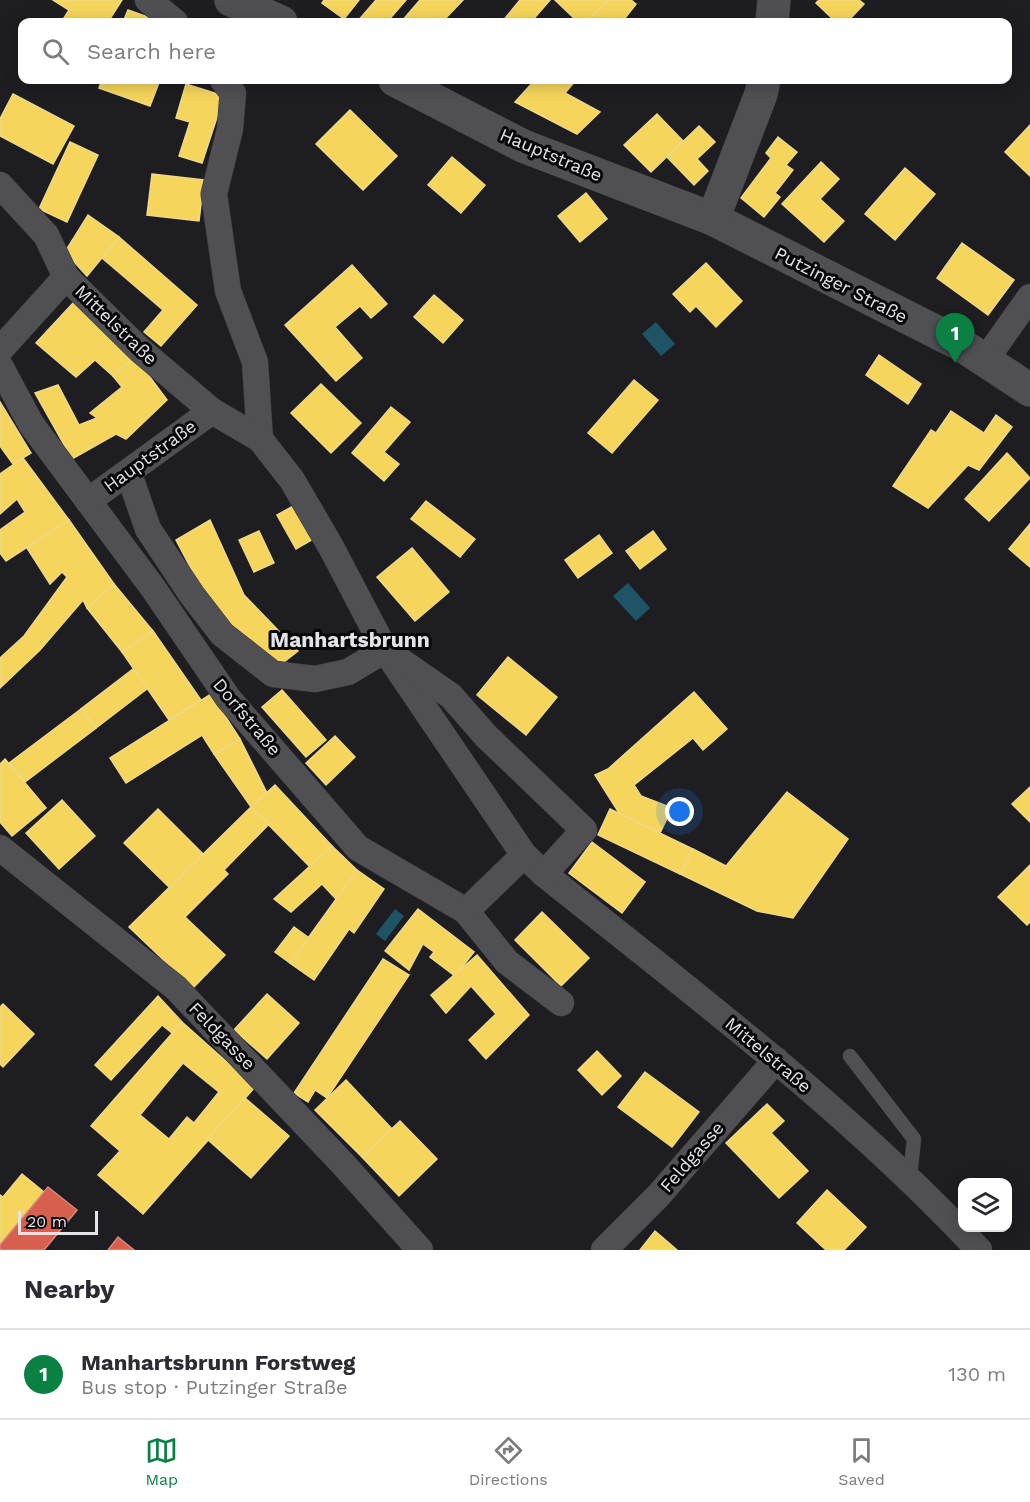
<!DOCTYPE html>
<meta charset="utf-8">
<style>
body{margin:0;font-family:"Work Sans",sans-serif;background:#f7f7f7;color:#2b2b33}
.controls{position:absolute;right:18px;bottom:18px;display:grid;overflow:hidden;border-radius:12px;box-shadow:0 3px 15px #0003}
.controls button{width:54px;height:54px;display:grid;place-items:center;padding:0;border:0;border-bottom:2px solid #e1e1e2;background:#fff;color:#2b2b33;font:30px sans-serif}
.scale{position:absolute;left:18px;bottom:15px;width:80px;box-sizing:border-box;padding-left:6px;border:3px solid #e3e3e9;border-top:0;font-size:16px;line-height:21px;white-space:nowrap;color:#e3e3e9;-webkit-text-stroke:4px #07070a;paint-order:stroke}
.you{position:absolute;left:680px;top:812px;width:21px;height:21px;margin:-15px;border:4px solid #fff;border-radius:50%;background:#1a73e8;box-shadow:0 0 0 9px #1a73e833}
.badge{display:grid;place-items:center;width:39px;height:39px;border-radius:50%;background:#0b8043;color:#fff;font-size:20px;font-weight:700}
.pin{position:absolute;translate:-50% -50px;filter:drop-shadow(0 2px 3px #0008)}
.pin::after{content:'';position:absolute;top:32px;width:21px;height:18px;background:inherit;clip-path:polygon(0 0,100% 0,50% 100%)}
.list{margin:0;padding:0;list-style:none}
h2{display:flex;justify-content:space-between;align-items:center;height:78px;margin:0;padding:0 24px;font-size:26px}
h2 small{font-size:20px;font-weight:400;color:#7c7c81}
.list li{display:grid;grid-template-columns:39px 1fr auto;gap:18px;align-items:center;box-sizing:border-box;height:90px;padding:0 24px;border-top:2px solid #e1e1e2}
.list b{display:block;font-size:22px;white-space:nowrap}
.list p{margin:0;font-size:20px;white-space:nowrap;color:#7c7c81}
.list em{font-size:20px;font-style:normal;color:#7c7c81}
.icon{flex:none;width:33px;height:33px;fill:none;stroke:currentColor;stroke-width:2;stroke-linecap:round;stroke-linejoin:round}
.map{position:relative;flex:none;width:1030px;height:1250px;overflow:hidden}
.search{position:absolute;background:#fff;box-shadow:0 3px 15px #0003;left:18px;right:18px;top:18px;height:66px;display:flex;align-items:center;gap:15px;box-sizing:border-box;padding:0 21px;border-radius:12px;color:#7c7c81;font-size:22px}
.sheet{height:168px;background:#fff}
nav{display:flex;justify-content:space-around;align-items:center;box-sizing:border-box;height:84px;border-top:2px solid #e1e1e2;background:#fff;font-size:16px;color:#7c7c81}
nav a{display:grid;justify-items:center;gap:3px}
nav .on{color:#0b8043}
.map>svg:first-child{display:block}
.water{fill:#1e5466}
.homes{fill:#f6d55c;stroke:#f0d986;stroke-width:1.5;fill-rule:evenodd}
.shops{fill:#d6604d;stroke:#da877c;stroke-width:1.5}
.lines{fill:none;stroke-linecap:round;stroke-linejoin:round}
.service-casing{stroke:#38383b;stroke-width:15}
.minor-casing{stroke:#38383b;stroke-width:27}
.tertiary-casing{stroke:#38383b;stroke-width:34}
.service{stroke:#505054;stroke-width:14}
.minor{stroke:#505054;stroke-width:26}
.tertiary{stroke:#505054;stroke-width:33}
.labels{text-anchor:middle;stroke-width:6;stroke-linejoin:round;paint-order:stroke}
.street-label{font-size:18px;fill:#e3e3e9;stroke:#07070a}
.quarter-label{font-size:21px;font-weight:bold;fill:#e3e3e9;stroke:#07070a}
</style>
<div class="map">
<svg width="1030" height="1250" viewBox="0 0 1030 1250">
<rect width="100%" height="100%" fill="#1e1e22"/>
<!-- water -->
<g class="water">
<path d="M 656,322 L 675,344 L 661,356 L 642,334 Z"/>
<path d="M 628,583 L 650,608 L 636,621 L 613,596 Z"/>
<path d="M 395,909 L 404,916 L 385,941 L 376,934 Z"/>
</g>
<!-- homes -->
<g class="homes">
<path d="M 53,0 L 122,0 L 108,22 L 65,22 L 62,21 L 69,10 Z"/>
<path d="M 324,0 L 359,0 L 344,19 L 322,3 Z"/>
<path d="M 376,0 L 406,0 L 387,22 L 357,22 Z"/>
<path d="M 420,0 L 463,0 L 444,20 L 447,22 L 405,22 L 402,21 Z"/>
<path d="M 520,0 L 550,0 L 531,22 L 502,22 Z"/>
<path d="M 555,0 L 609,0 L 587,22 L 578,22 Z"/>
<path d="M 609,0 L 631,0 L 636,4 L 622,22 L 587,22 Z"/>
<path d="M 819,0 L 859,0 L 864,4 L 847,22 L 836,22 L 816,3 Z"/>
<path d="M 128,10 L 162,22 L 123,22 Z"/>
<path d="M 102,80 L 160,80 L 150,106 L 99,88 Z"/>
<path d="M 535,80 L 576,80 L 565,93 L 600,112 L 577,134 L 515,102 Z"/>
<path d="M 186,84 L 224,96 L 202,163 L 179,156 L 190,122 L 176,118 Z"/>
<path d="M 13,94 L 74,126 L 53,164 L 0,136 L 0,119 Z"/>
<path d="M 350,110 L 397,156 L 363,190 L 316,144 Z"/>
<path d="M 657,114 L 683,141 L 651,172 L 624,145 Z"/>
<path d="M 1030,125 L 1030,176 L 1005,152 Z"/>
<path d="M 699,126 L 715,142 L 697,159 L 708,171 L 694,185 L 667,157 Z"/>
<path d="M 778,137 L 797,152 L 786,165 L 793,170 L 775,193 L 780,197 L 764,217 L 741,198 L 771,158 L 766,153 Z"/>
<path d="M 70,142 L 98,155 L 67,222 L 39,209 Z"/>
<path d="M 452,157 L 485,185 L 461,213 L 428,185 Z"/>
<path d="M 821,162 L 839,179 L 820,199 L 844,221 L 824,242 L 782,204 Z"/>
<path d="M 905,168 L 935,194 L 895,240 L 865,214 Z"/>
<path d="M 152,174 L 204,180 L 199,221 L 147,215 Z"/>
<path d="M 586,193 L 607,219 L 580,242 L 558,216 Z"/>
<path d="M 88,215 L 119,237 L 87,276 L 65,252 Z"/>
<path d="M 119,237 L 197,305 L 161,346 L 144,332 L 163,310 L 102,258 Z"/>
<path d="M 962,243 L 1014,280 L 988,315 L 937,278 Z"/>
<path d="M 706,263 L 742,301 L 716,327 L 696,306 L 690,312 L 673,294 Z"/>
<path d="M 352,265 L 387,304 L 371,318 L 360,306 L 335,327 L 362,358 L 336,381 L 285,325 Z"/>
<path d="M 434,295 L 463,320 L 443,343 L 414,317 Z"/>
<path d="M 74,302 L 135,357 L 113,376 L 95,360 L 76,377 L 36,343 Z"/>
<path d="M 879,355 L 921,384 L 908,404 L 866,375 Z"/>
<path d="M 135,357 L 167,400 L 126,439 L 116,434 L 72,459 L 35,393 L 58,385 L 79,425 L 97,418 L 90,413 L 122,387 L 113,376 Z"/>
<path d="M 634,380 L 658,400 L 612,453 L 588,433 Z"/>
<path d="M 321,384 L 361,423 L 331,453 L 291,413 Z"/>
<path d="M 0,402 L 31,453 L 13,464 L 0,446 Z"/>
<path d="M 391,407 L 410,422 L 384,452 L 399,464 L 384,481 L 352,453 Z"/>
<path d="M 951,411 L 984,433 L 996,415 L 1012,427 L 979,470 L 968,465 L 928,508 L 893,486 L 931,430 L 936,433 Z"/>
<path d="M 1007,453 L 1030,478 L 989,521 L 965,499 Z"/>
<path d="M 23,458 L 69,520 L 6,561 L 0,553 L 0,530 L 25,512 L 17,499 L 0,514 L 0,474 Z"/>
<path d="M 426,501 L 475,539 L 460,557 L 411,519 Z"/>
<path d="M 295,505 L 315,538 L 296,549 L 277,515 Z"/>
<path d="M 69,520 L 114,584 L 87,608 L 83,600 L 40,650 L 0,688 L 0,658 L 24,636 L 67,577 L 62,572 L 50,584 L 27,548 Z"/>
<path d="M 210,520 L 244,595 L 298,651 L 280,665 L 214,612 L 176,540 Z"/>
<path d="M 1030,524 L 1030,567 L 1009,549 Z"/>
<path d="M 259,531 L 274,563 L 254,572 L 239,540 Z"/>
<path d="M 653,531 L 666,549 L 640,569 L 626,551 Z"/>
<path d="M 599,535 L 612,553 L 578,578 L 565,560 Z"/>
<path d="M 412,548 L 449,592 L 415,621 L 377,577 Z"/>
<path d="M 114,584 L 153,631 L 122,652 L 87,608 Z"/>
<path d="M 153,631 L 201,700 L 169,720 L 122,652 Z"/>
<path d="M 508,657 L 557,697 L 526,735 L 477,695 Z"/>
<path d="M 133,669 L 148,688 L 96,728 L 81,709 Z"/>
<path d="M 282,690 L 326,740 L 306,757 L 262,707 Z"/>
<path d="M 694,692 L 727,729 L 703,750 L 693,738 L 634,785 L 641,796 L 672,808 L 660,833 L 619,813 L 595,775 L 608,769 Z"/>
<path d="M 211,694 L 240,739 L 214,754 L 202,735 L 126,783 L 110,758 Z"/>
<path d="M 81,709 L 96,728 L 25,782 L 9,763 Z"/>
<path d="M 335,736 L 355,757 L 326,785 L 306,763 Z"/>
<path d="M 240,739 L 267,793 L 251,807 L 214,754 Z"/>
<path d="M 5,759 L 46,808 L 12,836 L 0,822 L 0,764 Z"/>
<path d="M 275,785 L 332,846 L 310,867 L 251,807 Z"/>
<path d="M 1030,787 L 1030,822 L 1012,804 Z"/>
<path d="M 787,792 L 848,839 L 793,918 L 757,911 L 680,874 L 693,849 L 726,866 Z"/>
<path d="M 62,800 L 95,836 L 59,869 L 26,833 Z"/>
<path d="M 251,807 L 269,824 L 224,870 L 228,874 L 185,917 L 225,955 L 193,988 L 129,927 Z"/>
<path d="M 158,809 L 203,854 L 170,888 L 124,843 Z"/>
<path d="M 610,809 L 693,849 L 680,874 L 598,835 Z"/>
<path d="M 592,842 L 645,882 L 622,913 L 569,873 Z"/>
<path d="M 332,846 L 357,870 L 337,900 L 322,884 L 291,912 L 274,899 Z"/>
<path d="M 1030,865 L 1030,922 L 1027,925 L 998,897 Z"/>
<path d="M 357,870 L 384,889 L 354,933 L 349,929 L 314,980 L 290,963 Z"/>
<path d="M 418,909 L 474,952 L 455,976 L 430,957 L 434,952 L 423,944 L 409,970 L 385,951 Z"/>
<path d="M 542,912 L 589,958 L 561,986 L 515,940 Z"/>
<path d="M 294,927 L 309,938 L 290,963 L 275,952 Z"/>
<path d="M 477,955 L 529,1015 L 486,1059 L 469,1040 L 496,1014 L 471,986 L 446,1013 L 431,995 Z"/>
<path d="M 383,959 L 409,975 L 327,1098 L 315,1090 L 308,1102 L 294,1093 Z"/>
<path d="M 267,994 L 299,1023 L 267,1059 L 234,1030 Z"/>
<path d="M 158,996 L 182,1022 L 172,1033 L 162,1025 L 111,1080 L 95,1065 Z"/>
<path d="M 3,1004 L 34,1034 L 3,1067 L 0,1064 L 0,1007 Z"/>
<path d="M 182,1022 L 255,1087 L 143,1214 L 98,1175 L 120,1151 L 91,1126 ZM 183,1063 L 219,1092 L 194,1123 L 187,1117 L 169,1139 L 140,1115 Z"/>
<path d="M 597,1051 L 621,1076 L 602,1095 L 578,1070 Z"/>
<path d="M 645,1072 L 699,1112 L 672,1147 L 618,1107 Z"/>
<path d="M 346,1080 L 392,1129 L 362,1157 L 315,1110 Z"/>
<path d="M 245,1098 L 289,1136 L 251,1178 L 207,1139 Z"/>
<path d="M 767,1104 L 784,1121 L 771,1133 L 808,1171 L 779,1198 L 726,1143 Z"/>
<path d="M 400,1121 L 437,1159 L 399,1196 L 362,1157 Z"/>
<path d="M 22,1174 L 44,1192 L 0,1245 L 0,1195 L 3,1197 Z"/>
<path d="M 827,1190 L 866,1227 L 844,1250 L 826,1250 L 797,1223 Z"/>
<path d="M 655,1231 L 677,1250 L 640,1250 Z"/>
</g>
<!-- shops -->
<g class="shops">
<path d="M 48,1187 L 77,1210 L 44,1250 L 0,1250 L 0,1245 Z"/>
<path d="M 118,1237 L 134,1250 L 108,1250 Z"/>
</g>
<g class="lines">
<defs>
<path id="service" d="M 850,1056 L 914,1139 L 910,1177"/>
<g id="minor">
<path d="M 148,0 L 175,22"/>
<path d="M 223,80 L 233,93 L 230,129 L 214,194 L 228,291 L 255,362 L 260,439"/>
<path d="M 0,185 L 46,235 L 66,277 L 140,350 L 212,411 L 260,439 L 292,480 L 331,547 L 385,650 L 524,855 L 544,874 C 694,994 848,1110 979,1250"/>
<path d="M 0,350 L 66,277"/>
<path d="M 986,359 L 1030,297"/>
<path d="M 0,366 L 31,424 L 153,588 L 228,698 L 358,848 L 466,911 L 507,962 L 561,1003"/>
<path d="M 129,474 L 148,529 L 192,595 L 222,634 L 273,674 L 315,679 L 348,672 L 385,650 L 451,696 L 486,736 L 584,830 L 544,874"/>
<path d="M 88,501 L 212,411"/>
<path d="M 0,848 L 176,988 L 343,1164 L 420,1250"/>
<path d="M 466,911 L 524,855"/>
<path d="M 604,1250 L 658,1196 L 776,1060"/>
</g>
<g id="tertiary">
<path d="M 231,0 L 281,22"/>
<path d="M 772,22 L 774,0"/>
<path d="M 395,80 L 523,146 L 713,219 L 960,344 L 1030,390"/>
<path d="M 713,219 L 761,94 L 764,80"/>
</g>
</defs>
<!-- service casing -->
<use href="#service" class="service-casing"/>
<!-- minor casing -->
<use href="#minor" class="minor-casing"/>
<!-- tertiary casing -->
<use href="#tertiary" class="tertiary-casing"/>
<!-- service -->
<use href="#service" class="service"/>
<!-- minor -->
<use href="#minor" class="minor"/>
<!-- tertiary -->
<use href="#tertiary" class="tertiary"/>
</g>
<g class="labels">
<!-- street labels -->
<g class="street-label">
<text transform="translate(551 155) rotate(23)" y="6">Hauptstraße</text>
<text transform="translate(841 285) rotate(27)" y="6">Putzinger Straße</text>
<text transform="translate(116 325) rotate(44)" y="6">Mittelstraße</text>
<text transform="translate(150 456) rotate(-36)" y="6">Hauptstraße</text>
<text transform="translate(247 717) rotate(50)" y="6">Dorfstraße</text>
<text transform="translate(222 1036) rotate(46)" y="6">Feldgasse</text>
<text transform="translate(768 1055) rotate(40)" y="6">Mittelstraße</text>
<text transform="translate(692 1157) rotate(-49)" y="6">Feldgasse</text>
</g>
<!-- quarter labels -->
<g class="quarter-label">
<text x="350" y="647">Manhartsbrunn</text>
</g>
</g>
</svg>
<div class="controls">
<button><svg class="icon" aria-label="layers" viewBox="0 0 24 24"><path d="M12 4l9 5-9 5-9-5zM3 14l9 5 9-5"/></svg></button>
</div>
<div class="scale">20 m</div>
<div class="you"></div>
<div class="pin badge" style="left:955px;top:363px">1</div>
<div class="search"><svg class="icon" aria-label="search" viewBox="0 0 24 24"><circle cx="10" cy="10" r="6"/><path d="M15 15l6 6"/></svg>Search here</div>
</div>
<section class="sheet">
<h2>Nearby<small></small></h2>
<ul class="list">
<li><span class="badge">1</span><div><b>Manhartsbrunn Forstweg</b><p>Bus stop · Putzinger Straße</p></div><em>130 m</em></li>
</ul>
</section>
<nav>
<a class="on"><svg class="icon" aria-label="map" viewBox="0 0 24 24"><path d="M3 6l6-2 6 2 6-2v14l-6 2-6-2-6 2zM9 4v14M15 6v14"/></svg>Map</a>
<a><svg class="icon" aria-label="directions" viewBox="0 0 24 24"><path d="M12 3l9 9-9 9-9-9zM9 14v-3h6M13 9l2 2-2 2"/></svg>Directions</a>
<a><svg class="icon" aria-label="saved" viewBox="0 0 24 24"><path d="M7 4h10v16l-5-4-5 4z"/></svg>Saved</a>
</nav>
